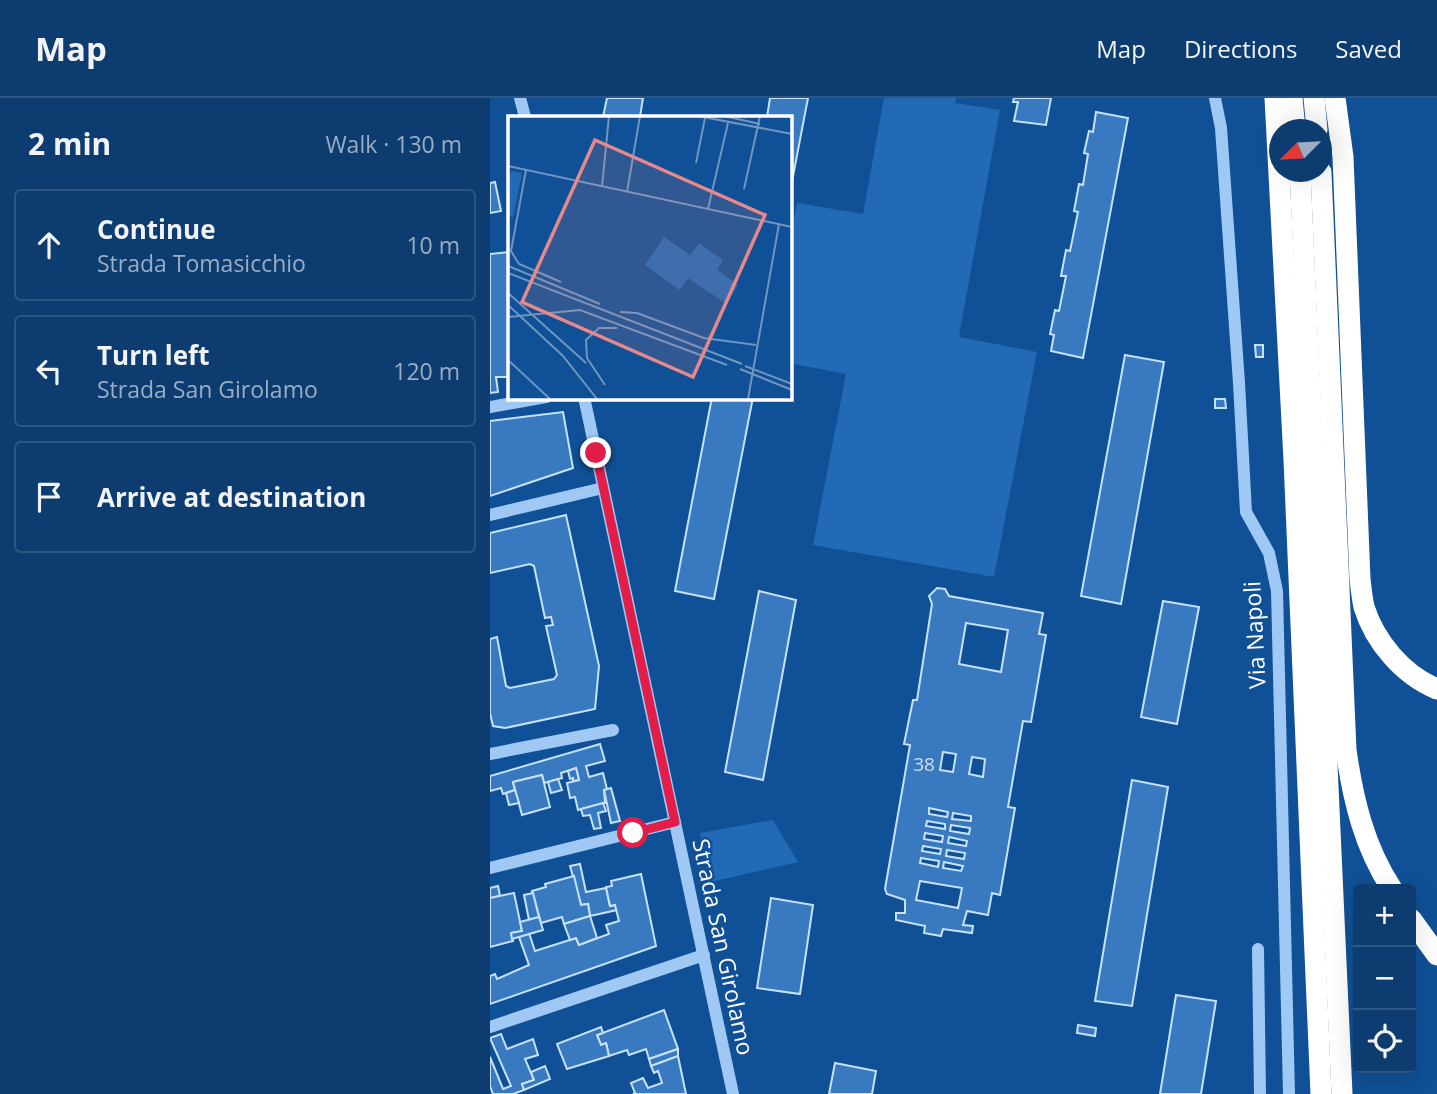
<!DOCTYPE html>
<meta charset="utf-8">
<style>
body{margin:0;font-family:"Open Sans",sans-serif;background:#154375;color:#f1f3f6}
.controls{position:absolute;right:21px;bottom:21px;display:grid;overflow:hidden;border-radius:7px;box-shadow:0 7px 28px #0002}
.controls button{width:63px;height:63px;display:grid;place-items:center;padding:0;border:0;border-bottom:2px solid #2c5683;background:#0c3c70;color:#f1f3f6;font:35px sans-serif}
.compass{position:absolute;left:779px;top:21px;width:63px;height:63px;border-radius:50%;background:#0c3c70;box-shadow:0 7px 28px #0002;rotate:246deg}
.stop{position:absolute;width:21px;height:21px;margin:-16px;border:5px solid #e11d48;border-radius:50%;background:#fff}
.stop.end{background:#e11d48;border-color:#fff;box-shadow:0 2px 7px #0008}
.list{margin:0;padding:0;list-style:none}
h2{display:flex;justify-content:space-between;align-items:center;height:91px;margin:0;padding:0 28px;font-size:30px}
h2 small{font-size:23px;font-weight:400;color:#9aadc3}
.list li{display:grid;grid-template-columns:46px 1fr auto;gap:21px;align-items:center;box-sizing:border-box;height:112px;margin:0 14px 14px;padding:0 14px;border:2px solid #2c5683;border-radius:7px}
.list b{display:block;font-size:26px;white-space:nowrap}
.list p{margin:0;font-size:23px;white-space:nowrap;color:#9aadc3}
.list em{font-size:23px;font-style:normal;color:#9aadc3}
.icon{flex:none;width:38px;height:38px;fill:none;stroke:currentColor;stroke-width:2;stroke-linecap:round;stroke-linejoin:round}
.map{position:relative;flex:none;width:947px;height:996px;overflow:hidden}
header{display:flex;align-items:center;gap:42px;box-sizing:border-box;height:98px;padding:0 35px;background:#0c3c70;border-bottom:2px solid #2c5683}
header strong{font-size:33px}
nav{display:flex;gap:38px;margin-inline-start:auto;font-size:24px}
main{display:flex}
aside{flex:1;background:#0c3c70}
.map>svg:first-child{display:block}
.green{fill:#226ab6}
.building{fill:#3879bf;stroke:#c7e2fe;stroke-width:2;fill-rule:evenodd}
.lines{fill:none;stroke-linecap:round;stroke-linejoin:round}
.minor{stroke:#9fc9f4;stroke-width:12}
.highway{stroke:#fff;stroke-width:21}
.route{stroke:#e11d48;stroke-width:9}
.labels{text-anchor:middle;stroke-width:5;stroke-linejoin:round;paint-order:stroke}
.number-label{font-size:19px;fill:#cddeef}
.street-label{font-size:23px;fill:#fff;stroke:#105096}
.inset-road{fill:none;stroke:#7096c0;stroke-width:2}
.view{fill:#e88989;fill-opacity:0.15;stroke:#e88989;stroke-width:3.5}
.inset-edge{fill:none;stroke:#fff;stroke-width:3.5}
</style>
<header>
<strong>Map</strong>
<nav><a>Map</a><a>Directions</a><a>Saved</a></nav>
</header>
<main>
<aside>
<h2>2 min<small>Walk · 130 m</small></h2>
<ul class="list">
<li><svg class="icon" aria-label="ahead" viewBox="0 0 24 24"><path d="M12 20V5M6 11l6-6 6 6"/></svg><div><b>Continue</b><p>Strada Tomasicchio</p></div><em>10 m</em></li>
<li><svg class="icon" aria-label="left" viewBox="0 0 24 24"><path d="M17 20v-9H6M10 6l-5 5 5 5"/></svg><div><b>Turn left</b><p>Strada San Girolamo</p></div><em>120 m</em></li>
<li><svg class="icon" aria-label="arrive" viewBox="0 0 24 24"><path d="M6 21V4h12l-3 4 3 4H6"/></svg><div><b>Arrive at destination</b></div></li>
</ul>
</aside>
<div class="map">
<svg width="947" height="996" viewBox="0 0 947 996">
<rect width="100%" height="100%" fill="#105096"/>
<!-- green -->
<g class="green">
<path d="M 394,0 L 466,0 L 465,5 L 510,12 L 469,239 L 547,254 L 504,479 L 323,447 L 356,276 L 299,265 L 299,147 L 307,105 L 373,116 Z"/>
<path d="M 283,722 L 308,764 L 220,784 L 210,735 Z"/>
</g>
<!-- building -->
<g class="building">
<path d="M 117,0 L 153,0 L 150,19 L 113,19 Z"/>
<path d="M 280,0 L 318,0 L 299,99 L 299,19 L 277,19 Z"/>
<path d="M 524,0 L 561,0 L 556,27 L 524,23 L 528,4 L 523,4 Z"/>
<path d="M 606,14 L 638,20 L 593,260 L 561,253 L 564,237 L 560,236 L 565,212 L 569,213 L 576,178 L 571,178 L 576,152 L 580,153 L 588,114 L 584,113 L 589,86 L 593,87 L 598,56 L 594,55 L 599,33 L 603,34 Z"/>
<path d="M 5,84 L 11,113 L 0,115 L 0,85 Z"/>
<path d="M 19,154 L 19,279 L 6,279 L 8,294 L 0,295 L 0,156 Z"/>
<path d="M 765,247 L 773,247 L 773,259 L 766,259 Z"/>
<path d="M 635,257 L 674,264 L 631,506 L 591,498 Z"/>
<path d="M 222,299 L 263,299 L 224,501 L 185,493 Z"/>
<path d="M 725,301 L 735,301 L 736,310 L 725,310 Z"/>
<path d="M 73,314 L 83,370 L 0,398 L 0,323 Z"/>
<path d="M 76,417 L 109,568 L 105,611 L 15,630 L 3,628 L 0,615 L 0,541 L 7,539 L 16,588 L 20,590 L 64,581 L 67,577 L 56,528 L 63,527 L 61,519 L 55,520 L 44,468 L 40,466 L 0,475 L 0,435 Z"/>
<path d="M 447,490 L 455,491 L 459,498 L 553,515 L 549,536 L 556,537 L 541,624 L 533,623 L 518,709 L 525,710 L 510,797 L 502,795 L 498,817 L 477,813 L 473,827 L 483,828 L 482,835 L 453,831 L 451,838 L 434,835 L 435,828 L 406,822 L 406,815 L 415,815 L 415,802 L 397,796 L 395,791 L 420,647 L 414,646 L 423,602 L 427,602 L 442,506 L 439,498 ZM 476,525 L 518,532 L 511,574 L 469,566 ZM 453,654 L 466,656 L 463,674 L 450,672 ZM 482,659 L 495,661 L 493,679 L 479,676 ZM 439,710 L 458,714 L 457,719 L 439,716 ZM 463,715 L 481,718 L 481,723 L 462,721 ZM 437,723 L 455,726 L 455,731 L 436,728 ZM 461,727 L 480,730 L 479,736 L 460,733 ZM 435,735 L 453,738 L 452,744 L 434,741 ZM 459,739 L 477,743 L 476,748 L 458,745 ZM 433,748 L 451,751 L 450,756 L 432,753 ZM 457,752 L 475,755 L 474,761 L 456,758 ZM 431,760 L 449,763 L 448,769 L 430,765 ZM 454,764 L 473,768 L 471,773 L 453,770 ZM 430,783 L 472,790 L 468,810 L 426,802 Z"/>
<path d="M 269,493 L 306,502 L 273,682 L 235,674 Z"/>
<path d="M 673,503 L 709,509 L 687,626 L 651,619 Z"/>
<path d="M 110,646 L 115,663 L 96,668 L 99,679 L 113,675 L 117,691 L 114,692 L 115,705 L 88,712 L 85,699 L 80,700 L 77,685 L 89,682 L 86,670 L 71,675 L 72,680 L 54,685 L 52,677 L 23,684 L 25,692 L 13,696 L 11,690 L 0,693 L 0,678 Z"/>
<path d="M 86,670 L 89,682 L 83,683 L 83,680 L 80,681 L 78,673 Z"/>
<path d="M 52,677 L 60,709 L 32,717 L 23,684 Z"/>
<path d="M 68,681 L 72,692 L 61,695 L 58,684 Z"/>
<path d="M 642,682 L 678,689 L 642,908 L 605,903 Z"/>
<path d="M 121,690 L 130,723 L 121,725 L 114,692 Z"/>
<path d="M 25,692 L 29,705 L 19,707 L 16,695 Z"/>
<path d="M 113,705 L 116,713 L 108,715 L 111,730 L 104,731 L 100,717 L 93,718 L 91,711 Z"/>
<path d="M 90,766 L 96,794 L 116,790 L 120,808 L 125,807 L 127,812 L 100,818 L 98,806 L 91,807 L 80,768 Z"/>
<path d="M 151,776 L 166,848 L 0,906 L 0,878 L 5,876 L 7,881 L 39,867 L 29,839 L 39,835 L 45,853 L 86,840 L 89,847 L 119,836 L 116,827 L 129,823 L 125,807 L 120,808 L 116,789 L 122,788 L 121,783 Z"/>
<path d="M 84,778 L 91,807 L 98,806 L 100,818 L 74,826 L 72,819 L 51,825 L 42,793 L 56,789 L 55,786 Z"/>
<path d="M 8,788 L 10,798 L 0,800 L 0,790 Z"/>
<path d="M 24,795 L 32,833 L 21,835 L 23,843 L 0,849 L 0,800 Z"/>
<path d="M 43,795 L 49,819 L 39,822 L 34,797 Z"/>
<path d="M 281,800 L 323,807 L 310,896 L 267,890 Z"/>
<path d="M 100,818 L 107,840 L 89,847 L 86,840 L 80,842 L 74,826 Z"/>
<path d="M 49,819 L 53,832 L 22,841 L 21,835 L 32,833 L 30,824 Z"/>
<path d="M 686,897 L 726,903 L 711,996 L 670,996 Z"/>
<path d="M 174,912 L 188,951 L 159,961 L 156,951 L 139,957 L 137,952 L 119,958 L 116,945 L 111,947 L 107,937 Z"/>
<path d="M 588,927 L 606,930 L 605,938 L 587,935 Z"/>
<path d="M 111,929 L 113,935 L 107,937 L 111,947 L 116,945 L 119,958 L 77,971 L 67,946 Z"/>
<path d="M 11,936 L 17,951 L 43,941 L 48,957 L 35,961 L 44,982 L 32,986 L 34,992 L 23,996 L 3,996 L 0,988 L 0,959 L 13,991 L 21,988 L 0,940 Z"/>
<path d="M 188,951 L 188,958 L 161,968 L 159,961 Z"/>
<path d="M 188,958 L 196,996 L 143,996 L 145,995 L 141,985 L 153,980 L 158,990 L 172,985 L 168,973 L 164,975 L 161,968 Z"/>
<path d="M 345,965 L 386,973 L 382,996 L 339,996 Z"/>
<path d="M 55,968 L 60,981 L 34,992 L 32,986 L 44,982 L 41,974 Z"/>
</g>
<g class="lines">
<!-- minor -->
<g class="minor">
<path d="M 30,0 L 35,19"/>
<path d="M 725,0 L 731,30 L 749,285 L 756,414 L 779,455 L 787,493 L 799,996"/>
<path d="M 94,299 L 243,996"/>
<path d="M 0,309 L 56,299"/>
<path d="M 0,417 L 113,390"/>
<path d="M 0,656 L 123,632"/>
<path d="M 0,770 L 185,724"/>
<path d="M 768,851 L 770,996"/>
<path d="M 0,929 L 214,857"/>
</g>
<!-- highway -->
<g class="highway">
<path d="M 785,0 L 804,362 L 831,996"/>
<path d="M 802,0 L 805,32"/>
<path d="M 824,0 L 827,32"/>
<path d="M 845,0 L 853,59 L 870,481 C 871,490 872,500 874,509 C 885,544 913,577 947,591"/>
<path d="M 810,74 L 852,996"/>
<path d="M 831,74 L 856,652 C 863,701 874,749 902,791"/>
<path d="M 921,821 L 947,857"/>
</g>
</g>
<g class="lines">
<!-- route -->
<path class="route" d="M 106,355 L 185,724 L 143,735"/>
</g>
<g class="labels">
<!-- number labels -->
<g class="number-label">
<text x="434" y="673">38</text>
</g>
<!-- street labels -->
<g class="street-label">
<text transform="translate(765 537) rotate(-93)" y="8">Via Napoli</text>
<text transform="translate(233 849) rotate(78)" y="8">Strada San Girolamo</text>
</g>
</g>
<!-- overview -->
<g transform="translate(18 18)">
<rect width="284" height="284" fill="#105096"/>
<path d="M 4,55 L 14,57 L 5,102 L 0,98 L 0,62 ZM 156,121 L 182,139 L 191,127 L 215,144 L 209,154 L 230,169 L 223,180 L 216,186 L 180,162 L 172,174 L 137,149 Z" fill="#226ab6"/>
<path class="inset-road" d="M 190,0 L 284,18M 216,0 L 252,8M 188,47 L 197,2M 0,50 L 284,111M 18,54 L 3,135 L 11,148 L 53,166M 94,71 L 101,0M 236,73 L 252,0M 119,76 L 132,0M 200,93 L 220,7M 0,150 L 92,188M 0,157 L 234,248M 0,177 L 78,247M 0,189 L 55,240 L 89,283M 112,196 L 129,197 L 196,222 L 248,229M 0,201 L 72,194 L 219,249M 0,244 L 42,283M 237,250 L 284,268M 232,253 L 284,274M 97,269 L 79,242 L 78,224 L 91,212 L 109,212M 240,283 L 271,108"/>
<path class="view" d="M 87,24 L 257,99 L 185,261 L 14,186 Z"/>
<rect width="284" height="284" class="inset-edge"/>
</g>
</svg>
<div class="controls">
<button>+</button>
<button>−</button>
<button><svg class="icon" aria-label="locate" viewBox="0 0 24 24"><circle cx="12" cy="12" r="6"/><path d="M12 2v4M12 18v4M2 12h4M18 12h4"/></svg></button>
</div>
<svg class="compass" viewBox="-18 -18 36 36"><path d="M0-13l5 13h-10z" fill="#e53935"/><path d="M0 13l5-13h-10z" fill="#9aadc3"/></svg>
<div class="stop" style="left:143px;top:735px"></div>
<div class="stop end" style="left:106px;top:355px"></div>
</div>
</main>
